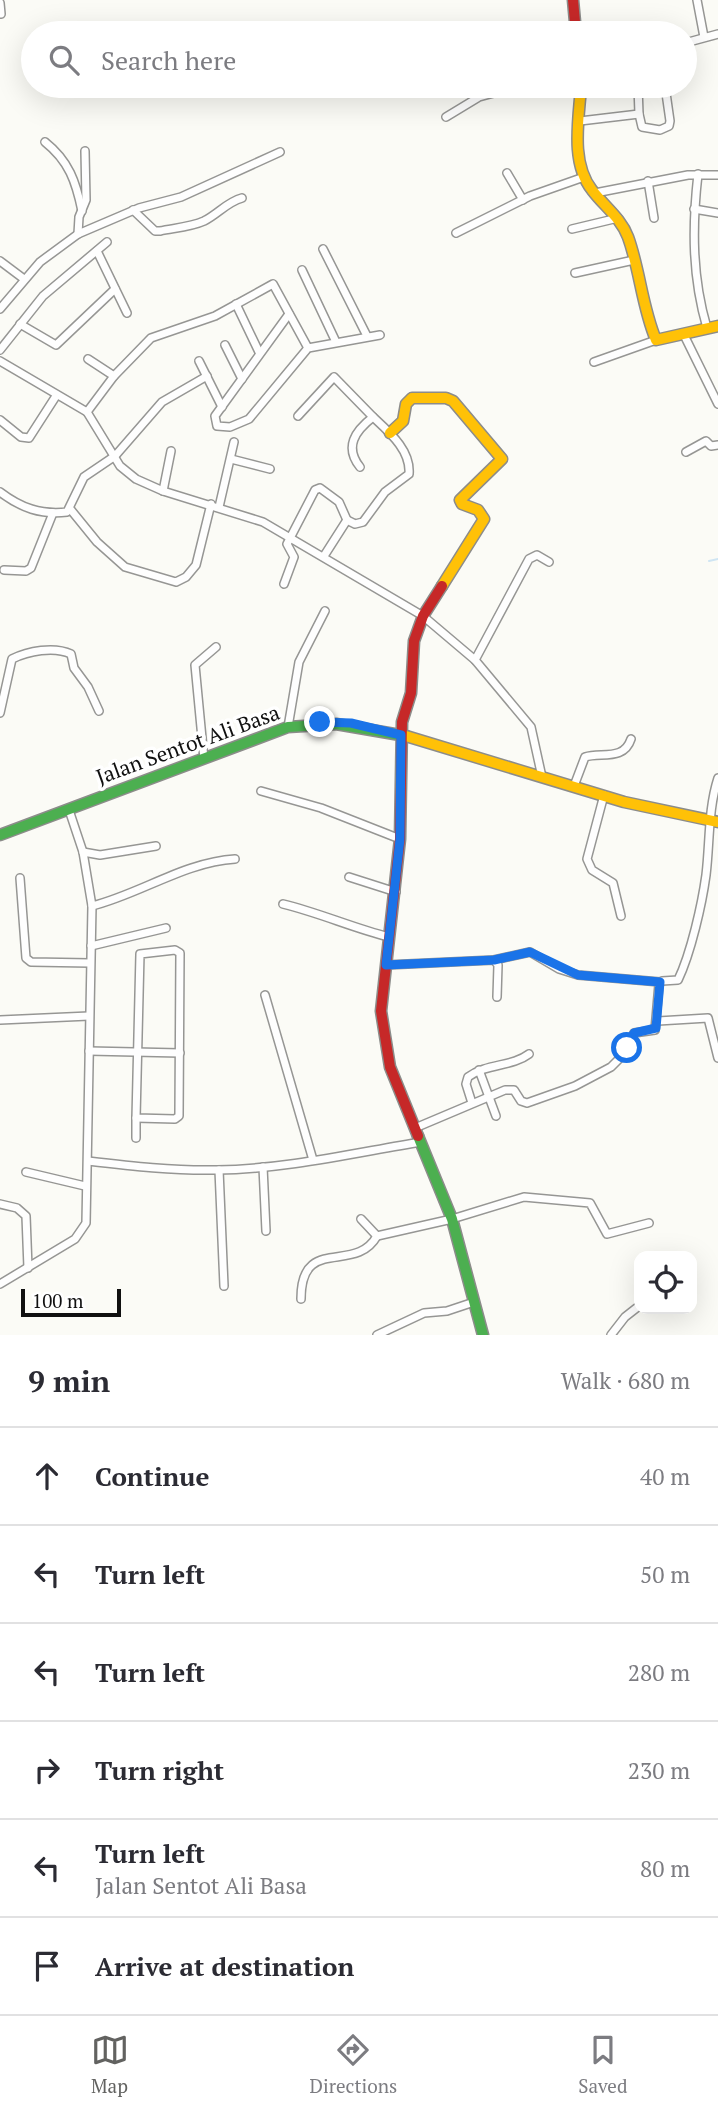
<!DOCTYPE html>
<meta charset="utf-8">
<style>
body{margin:0;font-family:"PT Serif",serif;background:#f2f2f3;color:#2b2b33}
.controls{position:absolute;right:21px;bottom:21px;display:grid;overflow:hidden;border-radius:14px;box-shadow:0 7px 28px #0002}
.controls button{width:63px;height:63px;display:grid;place-items:center;padding:0;border:0;border-bottom:2px solid #e1e1e2;background:#fff;color:#2b2b33;font:35px sans-serif}
.scale{position:absolute;left:21px;bottom:18px;width:100px;box-sizing:border-box;padding-left:7px;border:4px solid #101010;border-top:0;font-size:19px;line-height:24px;white-space:nowrap;color:#101010;-webkit-text-stroke:5px #fff;paint-order:stroke}
.stop{position:absolute;width:21px;height:21px;margin:-16px;border:5px solid #1a73e8;border-radius:50%;background:#fff}
.stop.end{background:#1a73e8;border-color:#fff;box-shadow:0 2px 7px #0008}
.list{margin:0;padding:0;list-style:none}
h2{display:flex;justify-content:space-between;align-items:center;height:91px;margin:0;padding:0 28px;font-size:30px}
h2 small{font-size:23px;font-weight:400;color:#7c7c81}
.list li{display:grid;grid-template-columns:46px 1fr auto;gap:21px;align-items:center;box-sizing:border-box;height:98px;padding:0 28px;border-top:2px solid #e1e1e2}
.list b{display:block;font-size:26px;white-space:nowrap}
.list p{margin:0;font-size:23px;white-space:nowrap;color:#7c7c81}
.list em{font-size:23px;font-style:normal;color:#7c7c81}
.icon{flex:none;width:38px;height:38px;fill:none;stroke:currentColor;stroke-width:2;stroke-linecap:round;stroke-linejoin:round}
.map{position:relative;flex:none;width:718px;height:1335px;overflow:hidden}
.search{position:absolute;background:#fff;box-shadow:0 7px 28px #0002;left:21px;right:21px;top:21px;height:77px;display:flex;align-items:center;gap:18px;box-sizing:border-box;padding:0 24px;border-radius:38px;color:#7c7c81;font-size:26px}
.sheet{height:679px;background:#fff}
nav{display:flex;justify-content:space-around;align-items:center;box-sizing:border-box;height:98px;border-top:2px solid #e1e1e2;background:#fff;font-size:19px;color:#7c7c81}
nav a{display:grid;justify-items:center;gap:4px}
nav .on{color:#626260}
.map>svg:first-child{display:block}
.lines{fill:none;stroke-linecap:round;stroke-linejoin:round}
.stream{stroke:#cfe5f3;stroke-width:2}
.street-casing{stroke:#969694;stroke-width:10}
.fast-casing{stroke:#8c8c8a;stroke-width:13}
.slow-casing{stroke:#8c8c8a;stroke-width:13}
.jam-casing{stroke:#8c8c8a;stroke-width:13}
.street{stroke:#fefefe;stroke-width:7}
.fast{stroke:#4caf50;stroke-width:10}
.slow{stroke:#ffc107;stroke-width:10}
.jam{stroke:#c62828;stroke-width:10}
.route{stroke:#1a73e8;stroke-width:9}
.labels{text-anchor:middle;stroke-width:7;stroke-linejoin:round;paint-order:stroke}
.street-label{font-size:21px;fill:#101010;stroke:#fff}
</style>
<div class="map">
<svg width="718" height="1335" viewBox="0 0 718 1335">
<rect width="100%" height="100%" fill="#fbfbf6"/>
<g class="lines">
<!-- stream -->
<path class="stream" d="M 709,561 L 718,559"/>
<defs>
<g id="street">
<path d="M 697,0 L 704,37"/>
<path d="M 0,3 L 1,14"/>
<path d="M 685,43 L 718,34"/>
<path d="M 638,86 L 639,114 L 642,127 L 660,130 L 669,126 L 670,121 L 665,86"/>
<path d="M 446,117 L 479,97 L 519,86"/>
<path d="M 580,121 L 639,114"/>
<path d="M 45,142 C 69,161 76,182 82,211"/>
<path d="M 507,173 L 523,200"/>
<path d="M 698,174 C 692,227 692,277 707,328"/>
<path d="M 648,181 L 654,218"/>
<path d="M 595,193 L 688,175 L 718,175"/>
<path d="M 694,209 L 718,213"/>
<path d="M 133,210 L 155,231 L 160,231 C 174,228 191,227 204,221 C 218,214 227,202 242,198"/>
<path d="M 572,229 L 618,218"/>
<path d="M 456,233 L 530,196 L 584,177"/>
<path d="M 78,234 L 79,217 L 86,200 L 85,151"/>
<path d="M 323,249 L 367,336"/>
<path d="M 97,251 L 127,313"/>
<path d="M 0,261 L 24,279"/>
<path d="M 302,270 L 336,342"/>
<path d="M 575,273 L 634,260"/>
<path d="M 236,304 L 259,352"/>
<path d="M 0,309 L 40,262 L 78,234 L 139,208 L 181,197 L 280,152"/>
<path d="M 289,314 L 215,416 L 217,426 L 230,427 L 249,419 L 308,348 L 380,335"/>
<path d="M 20,324 L 56,345 L 115,289"/>
<path d="M 684,335 L 718,404"/>
<path d="M 225,345 L 242,379"/>
<path d="M 0,350 L 43,296 L 107,242"/>
<path d="M 88,359 L 114,376"/>
<path d="M 0,361 L 87,412 L 120,466 L 136,479 L 163,491 L 263,522 L 423,616 L 475,660 L 531,727 L 542,777"/>
<path d="M 199,361 L 222,407"/>
<path d="M 594,362 L 656,340"/>
<path d="M 87,412 L 114,376 L 151,338 L 215,316 L 273,284 L 308,348"/>
<path d="M 298,416 L 334,377 L 373,417"/>
<path d="M 0,420 L 21,437 L 29,438 L 56,396"/>
<path d="M 686,452 L 706,441 L 711,446 L 718,445"/>
<path d="M 231,459 L 270,469"/>
<path d="M 163,491 L 171,451"/>
<path d="M 0,492 C 21,508 41,515 67,512 L 84,477 L 115,456 L 162,402 L 207,376"/>
<path d="M 219,507 L 234,442"/>
<path d="M 71,510 L 97,542 L 125,567 L 176,582 L 186,577 L 196,565 L 211,504"/>
<path d="M 324,556 L 347,520 L 355,524 L 363,522 L 385,492 L 409,474 C 411,450 389,432 373,417 C 355,431 344,447 360,467"/>
<path d="M 4,570 L 26,571 L 31,568 L 53,513"/>
<path d="M 284,584 L 294,557 L 287,544 L 315,490 L 320,488 L 339,502 L 347,520"/>
<path d="M 475,660 L 529,559 L 537,555 L 549,562"/>
<path d="M 0,713 L 12,659 C 28,651 54,646 71,654 L 74,668 L 88,687 L 99,711"/>
<path d="M 288,727 L 299,662 L 325,611"/>
<path d="M 204,759 L 195,665 L 216,647"/>
<path d="M 574,786 L 585,757 C 601,752 624,761 631,739"/>
<path d="M 261,791 L 321,808 L 400,839"/>
<path d="M 604,795 L 587,859 L 592,870 L 613,883 L 621,916"/>
<path d="M 83,852 L 100,855 L 156,846"/>
<path d="M 349,877 L 396,892"/>
<path d="M 20,878 L 26,958 L 31,962 L 90,963"/>
<path d="M 283,904 C 320,913 353,928 389,937"/>
<path d="M 92,906 C 140,894 185,862 235,859"/>
<path d="M 91,946 L 166,928"/>
<path d="M 175,950 L 180,953 L 179,1116 L 175,1119 L 136,1118 L 140,954 Z"/>
<path d="M 494,960 L 530,952 L 559,969 L 578,975 L 660,982"/>
<path d="M 386,965 L 494,960 L 498,965 L 497,997"/>
<path d="M 265,995 L 313,1160"/>
<path d="M 0,1020 L 89,1016"/>
<path d="M 658,1021 L 708,1018 L 718,1058"/>
<path d="M 89,1051 L 180,1053"/>
<path d="M 479,1070 L 496,1116"/>
<path d="M 472,1103 L 466,1084 L 468,1077 C 487,1063 512,1067 529,1054"/>
<path d="M 136,1118 L 136,1138"/>
<path d="M 415,1128 L 505,1090 L 514,1090 L 521,1101 L 527,1103 L 575,1086 L 611,1067 L 624,1054 L 634,1033 L 655,1030 L 659,984 L 662,981 L 678,980 C 691,953 702,904 706,875 C 710,842 708,809 718,778"/>
<path d="M 88,1161 C 131,1166 174,1171 217,1170 C 286,1169 354,1153 421,1142"/>
<path d="M 263,1167 L 266,1231"/>
<path d="M 219,1170 L 224,1286"/>
<path d="M 26,1172 L 85,1186"/>
<path d="M 0,1204 L 17,1208 L 26,1216 L 28,1268"/>
<path d="M 361,1219 L 377,1236 L 452,1219 L 524,1197 L 590,1203 L 607,1234 L 649,1223"/>
<path d="M 0,1284 L 75,1239 L 86,1223 L 92,906 L 83,852 L 69,810"/>
<path d="M 301,1299 C 301,1234 355,1275 377,1236"/>
<path d="M 377,1335 L 424,1313 L 447,1311 L 474,1302"/>
<path d="M 611,1335 L 625,1317 L 639,1306"/>
</g>
<g id="fast">
<path d="M 0,835 L 288,727 L 336,724 L 406,736"/>
<path d="M 418,1136 L 452,1219 L 483,1335"/>
</g>
<g id="slow">
<path d="M 581,86 C 579,119 570,162 592,190 C 604,206 621,218 628,237 C 640,270 642,307 656,340 L 718,326"/>
<path d="M 390,433 L 403,421 L 406,404 L 412,398 L 446,398 L 453,401 L 502,459 L 460,500 L 462,504 L 478,510 L 484,519 L 442,586"/>
<path d="M 406,736 L 624,802 L 718,822"/>
</g>
<g id="jam">
<path d="M 573,0 L 576,33"/>
<path d="M 418,1136 L 390,1067 L 381,1011 L 400,839 L 402,722 L 411,693 L 414,641 L 423,616 L 442,586"/>
</g>
</defs>
<!-- street casing -->
<use href="#street" class="street-casing"/>
<!-- fast casing -->
<use href="#fast" class="fast-casing"/>
<!-- slow casing -->
<use href="#slow" class="slow-casing"/>
<!-- jam casing -->
<use href="#jam" class="jam-casing"/>
<!-- street -->
<use href="#street" class="street"/>
<!-- fast -->
<use href="#fast" class="fast"/>
<!-- slow -->
<use href="#slow" class="slow"/>
<!-- jam -->
<use href="#jam" class="jam"/>
</g>
<g class="lines">
<!-- route -->
<path class="route" d="M 320,722 L 351,723 L 401,735 L 400,839 L 386,965 L 494,960 L 530,952 L 578,975 L 660,982 L 656,1028 L 634,1033 L 627,1048"/>
</g>
<g class="labels">
<!-- street labels -->
<g class="street-label">
<text transform="translate(188 745) rotate(-20)" y="7">Jalan Sentot Ali Basa</text>
</g>
</g>
</svg>
<div class="controls">
<button><svg class="icon" aria-label="locate" viewBox="0 0 24 24"><circle cx="12" cy="12" r="6"/><path d="M12 2v4M12 18v4M2 12h4M18 12h4"/></svg></button>
</div>
<div class="scale">100 m</div>
<div class="stop" style="left:627px;top:1048px"></div>
<div class="stop end" style="left:320px;top:722px"></div>
<div class="search"><svg class="icon" aria-label="search" viewBox="0 0 24 24"><circle cx="10" cy="10" r="6"/><path d="M15 15l6 6"/></svg>Search here</div>
</div>
<section class="sheet">
<h2>9 min<small>Walk · 680 m</small></h2>
<ul class="list">
<li><svg class="icon" aria-label="ahead" viewBox="0 0 24 24"><path d="M12 20V5M6 11l6-6 6 6"/></svg><div><b>Continue</b></div><em>40 m</em></li>
<li><svg class="icon" aria-label="left" viewBox="0 0 24 24"><path d="M17 20v-9H6M10 6l-5 5 5 5"/></svg><div><b>Turn left</b></div><em>50 m</em></li>
<li><svg class="icon" aria-label="left" viewBox="0 0 24 24"><path d="M17 20v-9H6M10 6l-5 5 5 5"/></svg><div><b>Turn left</b></div><em>280 m</em></li>
<li><svg class="icon" aria-label="right" viewBox="0 0 24 24"><path d="M7 20v-9h11M14 6l5 5-5 5"/></svg><div><b>Turn right</b></div><em>230 m</em></li>
<li><svg class="icon" aria-label="left" viewBox="0 0 24 24"><path d="M17 20v-9H6M10 6l-5 5 5 5"/></svg><div><b>Turn left</b><p>Jalan Sentot Ali Basa</p></div><em>80 m</em></li>
<li><svg class="icon" aria-label="arrive" viewBox="0 0 24 24"><path d="M6 21V4h12l-3 4 3 4H6"/></svg><div><b>Arrive at destination</b></div></li>
</ul>
</section>
<nav>
<a class="on"><svg class="icon" aria-label="map" viewBox="0 0 24 24"><path d="M3 6l6-2 6 2 6-2v14l-6 2-6-2-6 2zM9 4v14M15 6v14"/></svg>Map</a>
<a><svg class="icon" aria-label="directions" viewBox="0 0 24 24"><path d="M12 3l9 9-9 9-9-9zM9 14v-3h6M13 9l2 2-2 2"/></svg>Directions</a>
<a><svg class="icon" aria-label="saved" viewBox="0 0 24 24"><path d="M7 4h10v16l-5-4-5 4z"/></svg>Saved</a>
</nav>
